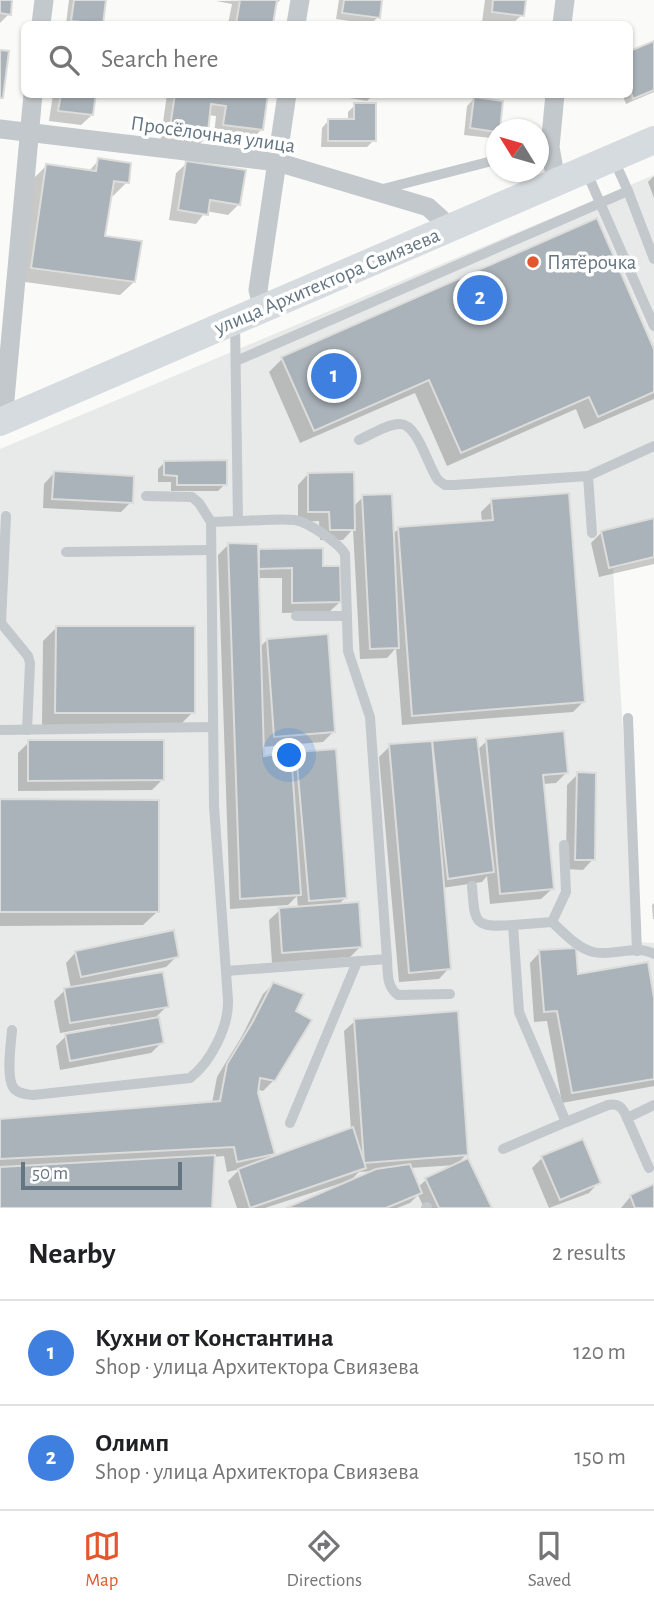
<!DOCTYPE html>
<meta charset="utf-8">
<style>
body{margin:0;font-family:"Alegreya Sans",sans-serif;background:#f6f6f6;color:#202124}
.compass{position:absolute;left:486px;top:119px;width:63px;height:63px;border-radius:50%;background:#fff;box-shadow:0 2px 5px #0004;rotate:307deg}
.scale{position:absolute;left:21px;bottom:18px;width:161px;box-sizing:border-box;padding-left:7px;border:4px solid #657683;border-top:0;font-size:19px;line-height:24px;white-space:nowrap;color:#657683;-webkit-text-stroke:5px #fff;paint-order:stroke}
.you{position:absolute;left:290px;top:756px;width:24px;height:24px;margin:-18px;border:5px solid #fff;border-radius:50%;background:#1a73e8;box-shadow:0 0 0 10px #1a73e833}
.badge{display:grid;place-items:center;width:46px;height:46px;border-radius:50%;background:#e4572e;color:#fff;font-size:23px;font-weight:700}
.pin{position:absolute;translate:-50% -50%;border:4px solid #fff;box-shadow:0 2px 7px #0006}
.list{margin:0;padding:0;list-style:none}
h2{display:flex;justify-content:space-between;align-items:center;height:91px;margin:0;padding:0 28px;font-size:30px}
h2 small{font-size:23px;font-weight:400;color:#757577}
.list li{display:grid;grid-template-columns:46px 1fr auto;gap:21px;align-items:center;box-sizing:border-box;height:105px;padding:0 28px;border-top:2px solid #e0e0e0}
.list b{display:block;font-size:26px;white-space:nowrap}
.list p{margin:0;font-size:23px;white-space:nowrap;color:#757577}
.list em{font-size:23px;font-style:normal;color:#757577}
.icon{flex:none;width:38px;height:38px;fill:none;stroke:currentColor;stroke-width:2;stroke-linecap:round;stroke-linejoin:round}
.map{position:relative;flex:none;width:654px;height:1208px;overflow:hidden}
.search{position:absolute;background:#fff;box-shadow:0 2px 5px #0004;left:21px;right:21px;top:21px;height:77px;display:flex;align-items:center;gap:18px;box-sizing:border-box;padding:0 24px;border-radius:10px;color:#757577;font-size:26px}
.sheet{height:301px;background:#fff}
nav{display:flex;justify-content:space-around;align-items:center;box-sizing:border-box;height:98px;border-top:2px solid #e0e0e0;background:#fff;font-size:19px;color:#757577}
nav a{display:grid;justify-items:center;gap:4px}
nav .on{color:#e4572e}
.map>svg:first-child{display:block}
.built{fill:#e8e9e9}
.shadow{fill:#0003}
.building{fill:#aab3b9;stroke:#dcdcda;stroke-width:2}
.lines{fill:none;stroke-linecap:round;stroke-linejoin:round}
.lane{stroke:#c3c8cc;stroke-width:10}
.street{stroke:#c3c8cc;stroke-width:19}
.secondary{stroke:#d6dbdf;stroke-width:28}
.poi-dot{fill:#e4572e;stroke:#fff;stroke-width:2.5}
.labels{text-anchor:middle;stroke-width:7;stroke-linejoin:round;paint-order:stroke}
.street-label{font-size:21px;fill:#657683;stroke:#fff}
.poi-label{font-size:21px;fill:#657683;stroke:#fff;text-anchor:start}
</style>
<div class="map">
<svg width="654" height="1208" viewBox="0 0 654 1208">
<rect width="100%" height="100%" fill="#fafaf8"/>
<!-- built -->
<path class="built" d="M 654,175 L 654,557 L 613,569 L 636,942 L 654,943 L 654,1208 L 0,1208 L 0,449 Z"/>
<!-- shadow -->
<g class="shadow">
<path d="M 0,0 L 13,0 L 9,14 L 0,23 Z"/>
<path d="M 69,0 L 105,0 L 101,24 L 66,24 Z"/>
<path d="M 280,0 L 274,6 L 271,24 L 228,24 L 232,4 L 216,1 Z"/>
<path d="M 339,0 L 380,0 L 378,17 L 371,24 L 336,19 Z"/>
<path d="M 485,0 L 524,0 L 522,15 L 512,24 L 482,22 Z"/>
<path d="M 654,43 L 654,92 L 626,104 L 622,94 L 630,94 L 630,53 Z"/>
<path d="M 53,94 L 94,94 L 92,115 L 81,125 L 49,121 Z"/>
<path d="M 167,94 L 266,94 L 261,130 L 251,140 L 214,135 L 216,116 L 208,115 L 205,139 L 194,149 L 160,144 Z"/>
<path d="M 326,94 L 374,94 L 367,101 Z"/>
<path d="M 474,99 L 496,130 L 491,138 L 464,135 L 467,106 Z"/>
<path d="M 355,105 L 374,140 L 367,147 L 321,147 L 322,128 L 328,121 L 348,121 L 348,112 Z"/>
<path d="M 99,160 L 127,182 L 113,196 L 110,195 L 103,237 L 134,282 L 120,295 L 18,281 L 33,179 L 46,166 L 88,172 Z"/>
<path d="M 187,163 L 239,204 L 228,215 L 206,211 L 196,224 L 169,220 L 176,173 Z"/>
<path d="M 654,176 L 654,198 L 648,182 Z"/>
<path d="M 654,353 L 654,399 L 584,429 L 576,409 L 447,466 L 415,393 L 300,443 L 269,372 L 282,359 Z"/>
<path d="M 165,462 L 225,484 L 218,491 L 171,491 L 171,482 L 158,482 L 158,469 Z"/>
<path d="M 54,473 L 131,502 L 121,512 L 43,508 L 44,484 Z"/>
<path d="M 308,474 L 353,507 L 363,497 L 392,535 L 398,529 L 482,522 L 481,512 L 492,501 L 583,702 L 573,712 L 402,725 L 396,648 L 387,658 L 360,659 L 353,529 L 343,540 L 320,540 L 319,521 L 298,522 L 298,485 Z"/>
<path d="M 654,520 L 654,564 L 599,577 L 591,543 L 602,532 Z"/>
<path d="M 228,545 L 256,551 L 321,549 L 322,568 L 340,602 L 329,612 L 282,613 L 282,578 L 257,578 L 259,648 L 267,640 L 333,732 L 323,742 L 262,747 L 263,758 L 290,761 L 297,754 L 346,897 L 337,906 L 361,946 L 350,957 L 272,963 L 269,920 L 280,910 L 298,909 L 297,896 L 288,905 L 230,909 L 218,555 Z"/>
<path d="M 56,628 L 193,712 L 179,726 L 42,725 L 43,641 Z"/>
<path d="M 476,739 L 477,750 L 487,741 L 566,773 L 556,783 L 543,784 L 552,889 L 541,899 L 490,904 L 487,876 L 482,882 L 442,888 L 449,968 L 439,979 L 399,982 L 379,757 L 390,746 Z"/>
<path d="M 29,742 L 163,779 L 152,790 L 18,791 L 18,753 Z"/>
<path d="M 578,774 L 593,859 L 583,870 L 566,869 L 567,785 Z"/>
<path d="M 0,801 L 157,912 L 143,925 L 0,926 Z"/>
<path d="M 654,903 L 654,919 L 653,919 L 652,905 Z"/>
<path d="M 76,952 L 177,956 L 166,967 L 85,984 L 85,987 L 167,1006 L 157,1016 L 162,1042 L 151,1053 L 60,1070 L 56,1046 L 66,1036 L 111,1028 L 110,1024 L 60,1033 L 54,1001 L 65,990 L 71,989 L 66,963 Z"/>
<path d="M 540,952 L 576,976 L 654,1008 L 654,1086 L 562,1103 L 547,1021 L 534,1022 L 530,963 Z"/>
<path d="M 273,984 L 294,1012 L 274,1080 L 263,1091 L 256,1089 L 273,1154 L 266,1161 L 351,1130 L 344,1031 L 355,1021 L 466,1155 L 456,1165 L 410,1168 L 418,1187 L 426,1180 L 490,1208 L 424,1208 L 418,1195 L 410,1203 L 397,1208 L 290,1208 L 375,1171 L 359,1172 L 351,1180 L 265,1208 L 237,1208 L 228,1181 L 240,1169 L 227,1172 L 224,1156 L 213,1157 L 210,1208 L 0,1208 L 0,1121 L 212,1103 L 217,1077 L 242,1036 L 263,994 Z"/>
<path d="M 542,1158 L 599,1182 L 589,1193 L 549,1208 L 532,1168 Z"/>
<path d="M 654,1186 L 654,1208 L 621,1208 L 631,1196 Z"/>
</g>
<!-- building -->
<g class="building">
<path d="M 0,0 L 12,0 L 11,15 L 0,13 Z"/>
<path d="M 74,0 L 106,0 L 103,24 L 71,21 Z"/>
<path d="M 240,0 L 277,0 L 273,24 L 236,24 Z"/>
<path d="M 344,0 L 382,0 L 380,18 L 342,13 Z"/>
<path d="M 493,0 L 526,0 L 524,16 L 492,12 Z"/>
<path d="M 654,41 L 654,90 L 633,99 L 630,89 L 630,51 Z"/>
<path d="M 0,50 L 9,51 L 3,98 L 0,98 Z"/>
<path d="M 61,94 L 96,94 L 93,115 L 58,111 Z"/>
<path d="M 175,94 L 268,94 L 263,130 L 223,125 L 226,106 L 211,104 L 207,140 L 169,134 Z"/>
<path d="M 474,97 L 503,101 L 500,130 L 496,130 L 496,132 L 470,128 Z"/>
<path d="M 354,103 L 376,103 L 376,141 L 328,141 L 328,119 L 354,119 Z"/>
<path d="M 98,158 L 131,163 L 129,183 L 114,181 L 105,236 L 142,241 L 135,282 L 31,268 L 46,164 L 96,171 Z"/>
<path d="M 186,161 L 246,170 L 240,205 L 210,200 L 208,215 L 178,210 Z"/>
<path d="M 597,218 L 654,349 L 654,392 L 598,417 L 589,397 L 461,453 L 429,380 L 314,431 L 281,357 Z"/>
<path d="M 227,460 L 227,485 L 177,485 L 177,476 L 164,475 L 164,461 Z"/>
<path d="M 54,471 L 134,476 L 133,503 L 52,499 Z"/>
<path d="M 354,472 L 355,530 L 330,530 L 329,512 L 308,512 L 308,473 Z"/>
<path d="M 569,493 L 585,702 L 412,716 L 398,527 L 493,520 L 491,499 Z"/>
<path d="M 392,494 L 399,648 L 370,649 L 362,495 Z"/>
<path d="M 654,518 L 654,557 L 609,568 L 601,531 Z"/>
<path d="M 228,543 L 258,544 L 264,756 L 291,752 L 301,895 L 240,899 Z"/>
<path d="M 323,548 L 323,566 L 340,566 L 341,602 L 292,603 L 292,568 L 259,569 L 259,549 Z"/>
<path d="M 56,626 L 195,626 L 195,713 L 55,713 Z"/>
<path d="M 328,634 L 335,732 L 274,737 L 267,639 Z"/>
<path d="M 564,731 L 568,773 L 543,775 L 554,889 L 500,894 L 486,739 Z"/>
<path d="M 477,737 L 494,872 L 448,879 L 432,741 Z"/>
<path d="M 28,740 L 164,740 L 164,780 L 28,781 Z"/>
<path d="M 432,741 L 451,969 L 409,973 L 389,744 Z"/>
<path d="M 336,749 L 347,898 L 309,901 L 296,752 Z"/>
<path d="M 577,772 L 596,773 L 595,860 L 575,860 Z"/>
<path d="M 0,799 L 159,800 L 159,912 L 0,912 Z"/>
<path d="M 359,902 L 362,947 L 282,953 L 279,908 Z"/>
<path d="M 174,930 L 179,957 L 81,977 L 75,951 Z"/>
<path d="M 576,948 L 578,974 L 648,962 L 654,998 L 654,1079 L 572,1093 L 557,1011 L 544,1012 L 539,950 Z"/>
<path d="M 163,972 L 169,1007 L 70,1023 L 64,988 Z"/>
<path d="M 273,982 L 304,994 L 296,1011 L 312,1020 L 275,1081 L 260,1078 L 258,1093 L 275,1154 L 237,1162 L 234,1147 L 0,1159 L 0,1119 L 220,1101 L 227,1064 L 252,1023 Z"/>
<path d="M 458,1011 L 468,1155 L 364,1163 L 354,1019 Z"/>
<path d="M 159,1017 L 164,1043 L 70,1061 L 65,1034 Z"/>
<path d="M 353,1127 L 366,1168 L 250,1208 L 238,1169 Z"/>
<path d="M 583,1139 L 601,1183 L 560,1200 L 541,1156 Z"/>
<path d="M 215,1155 L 212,1208 L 0,1208 L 0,1167 Z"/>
<path d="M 468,1158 L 492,1208 L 439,1208 L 425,1178 Z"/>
<path d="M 410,1164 L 422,1193 L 386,1208 L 286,1208 L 376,1169 Z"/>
<path d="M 654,1184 L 654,1208 L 635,1208 L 630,1195 Z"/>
</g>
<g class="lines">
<!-- lane -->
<g class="lane">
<path d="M 587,173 L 654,326"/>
<path d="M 383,189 L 496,160"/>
<path d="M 628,191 L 654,259"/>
<path d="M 236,361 L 628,191 L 614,160"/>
<path d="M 359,440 C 370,435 387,424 400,424 C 418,424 428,467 438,480 L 445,485 L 454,485 L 588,476 L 654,446"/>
<path d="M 588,476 L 592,533"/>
<path d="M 146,496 L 192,497 L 199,503 L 211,522"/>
<path d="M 6,516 L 1,623 L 28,656 L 30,663 L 27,730"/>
<path d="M 66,552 L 211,550"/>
<path d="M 296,616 L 347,616"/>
<path d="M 628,718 L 637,951"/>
<path d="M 0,730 L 213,727"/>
<path d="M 564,845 L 566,892 L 552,922 L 513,925 L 519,1012 L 566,1122 L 608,1105 C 619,1103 623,1108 627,1118 L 654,1105"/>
<path d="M 472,886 C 475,923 473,928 513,925"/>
<path d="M 552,922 C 564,933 577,948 593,952 C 612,957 636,944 654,954"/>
<path d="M 387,959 C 388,973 386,986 398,995 L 450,994"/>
<path d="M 226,971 L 387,959 L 370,717 L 348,651 L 345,554 C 339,543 308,522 295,520 C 277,518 256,521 238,521"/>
<path d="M 12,1030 C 11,1043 6,1076 13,1087 C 17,1094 26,1094 33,1095 L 190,1078 C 211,1062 229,1026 228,1000 L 214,806 L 211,522 L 238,521 L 235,323"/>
<path d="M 627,1118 L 649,1168"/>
<path d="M 290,1123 L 357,962"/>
<path d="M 503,1149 L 566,1122"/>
<path d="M 426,1208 L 427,1207"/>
</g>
<!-- street -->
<g class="street">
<path d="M 41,24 L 44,0"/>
<path d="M 296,24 L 300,0"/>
<path d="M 562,24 L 565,0"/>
<path d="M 555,94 L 550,147 L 556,181"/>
<path d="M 0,129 L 277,162 L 428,207 L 450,227"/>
<path d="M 263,308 L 258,290 L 287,94"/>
<path d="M 3,421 L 33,94"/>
</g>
<!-- secondary -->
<path class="secondary" d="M 0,422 L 654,140"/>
</g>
<!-- markers -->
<circle class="poi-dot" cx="533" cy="262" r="7"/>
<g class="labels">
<!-- street labels -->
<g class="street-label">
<text transform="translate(213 134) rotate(8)" y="7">Просёлочная улица</text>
<text transform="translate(327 281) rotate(-23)" y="7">улица Архитектора Свиязева</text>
</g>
<!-- poi labels -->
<g class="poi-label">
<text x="547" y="269">Пятёрочка</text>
</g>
</g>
</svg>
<svg class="compass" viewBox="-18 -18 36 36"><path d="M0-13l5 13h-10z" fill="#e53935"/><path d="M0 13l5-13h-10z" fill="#757577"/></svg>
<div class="scale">50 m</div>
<div class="you"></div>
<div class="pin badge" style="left:334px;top:376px;background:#3f7fe0">1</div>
<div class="pin badge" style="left:480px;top:298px;background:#3f7fe0">2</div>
<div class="search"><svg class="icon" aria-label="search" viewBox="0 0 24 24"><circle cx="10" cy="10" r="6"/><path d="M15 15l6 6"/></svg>Search here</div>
</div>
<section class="sheet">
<h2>Nearby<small>2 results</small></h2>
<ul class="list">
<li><span class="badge" style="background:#3f7fe0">1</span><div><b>Кухни от Константина</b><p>Shop · улица Архитектора Свиязева</p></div><em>120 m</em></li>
<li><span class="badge" style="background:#3f7fe0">2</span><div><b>Олимп</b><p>Shop · улица Архитектора Свиязева</p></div><em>150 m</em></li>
</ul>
</section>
<nav>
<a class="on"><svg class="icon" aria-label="map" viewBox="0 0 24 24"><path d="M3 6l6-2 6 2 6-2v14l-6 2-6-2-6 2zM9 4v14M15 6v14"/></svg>Map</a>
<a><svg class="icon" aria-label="directions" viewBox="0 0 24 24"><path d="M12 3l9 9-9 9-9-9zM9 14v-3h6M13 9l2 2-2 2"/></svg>Directions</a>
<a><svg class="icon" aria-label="saved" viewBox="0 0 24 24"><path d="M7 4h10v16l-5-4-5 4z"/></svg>Saved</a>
</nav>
